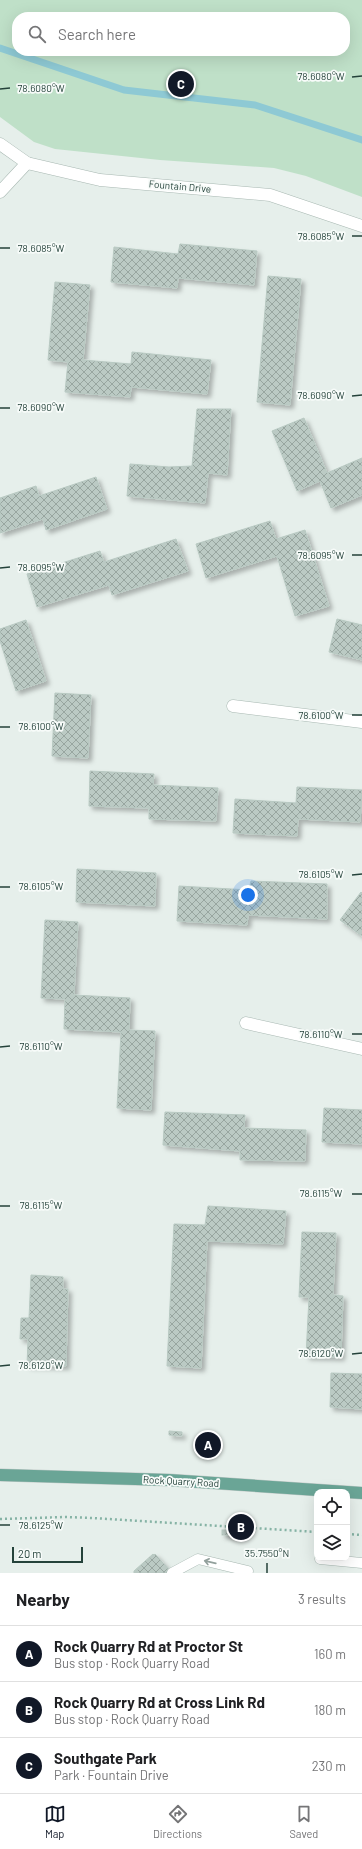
<!DOCTYPE html>
<meta charset="utf-8">
<style>
body{margin:0;font-family:Barlow,sans-serif;background:#f2f2f2;color:#202124}
.controls{position:absolute;right:12px;bottom:12px;display:grid;overflow:hidden;border-radius:8px;box-shadow:0 4px 16px #0002}
.controls button{width:36px;height:36px;display:grid;place-items:center;padding:0;border:0;border-bottom:1px solid #e0e0e0;background:#fff;color:#202124;font:20px sans-serif}
.scale{position:absolute;left:12px;bottom:10px;width:71px;box-sizing:border-box;padding-left:4px;border:2px solid #24423a;border-top:0;font-size:11px;line-height:14px;white-space:nowrap;color:#24423a;-webkit-text-stroke:3px #f7fbf9;paint-order:stroke}
.you{position:absolute;left:248px;top:895px;width:14px;height:14px;margin:-10px;border:3px solid #fff;border-radius:50%;background:#1a73e8;box-shadow:0 0 0 6px #1a73e833}
.badge{display:grid;place-items:center;width:26px;height:26px;border-radius:50%;background:#111827;color:#fff;font-size:13px;font-weight:700}
.pin{position:absolute;translate:-50% -50%;border:2px solid #fff;box-shadow:0 1px 4px #0006}
.list{margin:0;padding:0;list-style:none}
h2{display:flex;justify-content:space-between;align-items:center;height:52px;margin:0;padding:0 16px;font-size:17px}
h2 small{font-size:13px;font-weight:400;color:#757577}
.list li{display:grid;grid-template-columns:26px 1fr auto;gap:12px;align-items:center;box-sizing:border-box;height:56px;padding:0 16px;border-top:1px solid #e0e0e0}
.list b{display:block;font-size:15px;white-space:nowrap}
.list p{margin:0;font-size:13px;white-space:nowrap;color:#757577}
.list em{font-size:13px;font-style:normal;color:#757577}
.icon{flex:none;width:22px;height:22px;fill:none;stroke:currentColor;stroke-width:2;stroke-linecap:round;stroke-linejoin:round}
.map{position:relative;flex:none;width:362px;height:1573px;overflow:hidden}
.search{position:absolute;background:#fff;box-shadow:0 4px 16px #0002;left:12px;right:12px;top:12px;height:44px;display:flex;align-items:center;gap:10px;box-sizing:border-box;padding:0 14px;border-radius:16px;color:#757577;font-size:15px}
.sheet{height:220px;background:#fff}
nav{display:flex;justify-content:space-around;align-items:center;box-sizing:border-box;height:56px;border-top:1px solid #e0e0e0;background:#fff;font-size:11px;color:#757577}
nav a{display:grid;justify-items:center;gap:2px}
nav .on{color:#111827}
.map>svg:first-child{display:block}
.green{fill:#bfe0c8;fill-rule:evenodd}
.lines{fill:none;stroke-linecap:round;stroke-linejoin:round}
.stream{stroke:#8ec9d4;stroke-width:7}
.building{fill:url(#building-cross-hatch);stroke:#b8c9c2;filter:url(#shadow)}
.service-casing{stroke:#a8b8b2;stroke-width:11}
.minor-casing{stroke:#a8b8b2;stroke-width:13}
.primary-casing{stroke:#c2cac8;stroke-width:13}
.path{stroke:#86b3a5;stroke-width:2.5;stroke-dasharray:2 3;stroke-linecap:butt}
.service{stroke:#fff;stroke-width:10}
.minor{stroke:#fff;stroke-width:12}
.primary{stroke:#6aa596;stroke-width:12}
.oneway{stroke:#92a09c}
.ticks{fill:none;stroke:#24423a;stroke-width:1.5}
.labels{text-anchor:middle;stroke-width:3.5;stroke-linejoin:round;paint-order:stroke}
.street-label{font-size:10px;fill:#24423a;stroke:#f7fbf9}
.ticks-label{font-size:10px;text-anchor:middle;fill:#24423a;stroke:#f7fbf9;stroke-width:3.5;stroke-linejoin:round;paint-order:stroke}
</style>
<div class="map">
<svg width="362" height="1573" viewBox="0 0 362 1573">
<defs>
<pattern id="building-cross-hatch" width="8" height="8" patternUnits="userSpaceOnUse"><rect width="8" height="8" fill="#bbcac4"/><path d="M0 0l8 8M0 8l8-8" fill="none" stroke="#98a6a0"/></pattern>
<filter id="shadow"><feDropShadow dx="3.5" dy="3.5" stdDeviation="2" flood-color="#0004"/></filter>
</defs>
<rect width="100%" height="100%" fill="#e6efeb"/>
<!-- green -->
<path class="green" d="M 0,0 L 362,0 L 362,197 L 306,176 L 274,168 L 160,160 L 55,149 L 34,142 L 0,117 ZM 17,17 L 345,17 L 345,51 L 17,51 Z"/>
<g class="lines">
<!-- stream -->
<path class="stream" d="M 0,48 L 124,90 L 255,105 L 362,140"/>
</g>
<!-- building -->
<g class="building">
<path d="M 180,244 L 257,251 L 254,285 L 178,278 L 177,288 L 111,282 L 114,247 L 178,254 Z"/>
<path d="M 268,276 L 301,279 L 290,405 L 257,402 Z"/>
<path d="M 55,282 L 90,285 L 83,360 L 131,364 L 132,352 L 211,360 L 207,394 L 131,387 L 130,397 L 65,392 L 68,362 L 48,360 Z"/>
<path d="M 197,409 L 231,409 L 227,475 L 208,473 L 205,503 L 127,496 L 130,464 L 169,467 L 192,466 Z"/>
<path d="M 304,418 L 327,473 L 362,458 L 362,495 L 331,508 L 320,481 L 297,491 L 272,431 Z"/>
<path d="M 96,477 L 107,509 L 46,530 L 43,519 L 0,533 L 0,498 L 36,486 L 39,496 Z"/>
<path d="M 270,521 L 276,539 L 305,530 L 329,606 L 295,616 L 277,556 L 206,578 L 196,544 Z"/>
<path d="M 176,539 L 188,571 L 112,595 L 109,585 L 37,607 L 27,574 L 100,551 L 104,562 Z"/>
<path d="M 337,619 L 362,625 L 362,660 L 329,652 Z"/>
<path d="M 26,620 L 46,681 L 16,691 L 0,641 L 0,629 Z"/>
<path d="M 55,693 L 91,695 L 88,758 L 52,756 Z"/>
<path d="M 90,771 L 154,774 L 153,785 L 218,788 L 216,821 L 149,819 L 149,808 L 89,806 Z"/>
<path d="M 297,787 L 362,790 L 360,822 L 298,819 L 297,836 L 233,833 L 235,799 L 296,803 Z"/>
<path d="M 77,869 L 156,873 L 155,906 L 76,902 Z"/>
<path d="M 251,881 L 327,884 L 327,919 L 248,915 L 247,925 L 177,921 L 179,886 L 249,890 Z"/>
<path d="M 361,892 L 362,893 L 362,936 L 340,920 Z"/>
<path d="M 45,920 L 78,922 L 74,995 L 130,998 L 129,1030 L 155,1031 L 151,1110 L 117,1108 L 121,1032 L 64,1029 L 65,999 L 41,998 Z"/>
<path d="M 324,1108 L 362,1110 L 362,1144 L 322,1142 Z"/>
<path d="M 165,1112 L 245,1115 L 244,1128 L 306,1130 L 305,1161 L 240,1160 L 240,1151 L 163,1145 Z"/>
<path d="M 208,1206 L 286,1211 L 283,1244 L 207,1241 L 201,1368 L 167,1366 L 174,1224 L 205,1225 Z"/>
<path d="M 302,1232 L 336,1233 L 333,1295 L 343,1296 L 341,1357 L 306,1356 L 309,1297 L 299,1297 Z"/>
<path d="M 31,1275 L 63,1277 L 63,1289 L 68,1289 L 66,1366 L 27,1365 L 28,1339 L 20,1339 L 21,1318 L 29,1318 Z"/>
<path d="M 331,1373 L 362,1374 L 362,1409 L 330,1407 Z"/>
<path d="M 169,1431 L 182,1432 L 182,1436 L 169,1435 Z"/>
<rect x="222" y="1530" width="12" height="5"/>
<path d="M 153,1554 L 171,1573 L 134,1573 L 134,1571 Z"/>
<path d="M 155,1554 L 172,1573 L 136,1573 L 136,1571 Z"/>
</g>
<g class="lines">
<defs>
<g id="service">
<path d="M 320,1559 L 362,1563"/>
<path d="M 172,1573 L 198,1559 L 248,1571"/>
</g>
<g id="minor">
<path d="M 0,144 L 27,163 L 100,180 L 270,195 L 362,226"/>
<path d="M 0,192 L 27,163"/>
<path d="M 233,706 L 362,722"/>
<path d="M 246,1023 L 362,1049"/>
</g>
<path id="primary" d="M 0,1475 L 169,1480 L 362,1493"/>
</defs>
<!-- service casing -->
<use href="#service" class="service-casing"/>
<!-- minor casing -->
<use href="#minor" class="minor-casing"/>
<!-- primary casing -->
<use href="#primary" class="primary-casing"/>
<!-- path -->
<g class="path">
<path d="M 0,1519 L 66,1517 L 92,1518 L 317,1532"/>
<path d="M 347,1534 L 362,1535"/>
</g>
<!-- service -->
<use href="#service" class="service"/>
<!-- minor -->
<use href="#minor" class="minor"/>
<!-- primary -->
<use href="#primary" class="primary"/>
</g>
<!-- one-way arrows -->
<defs><path id="oneway-shaft" d="M-6 0H5M1.5-3L5.5 0L1.5 3" fill="none" stroke-width="1.6" stroke-linecap="round" stroke-linejoin="round"/></defs>
<use class="oneway" href="#oneway-shaft" transform="translate(210 1562) rotate(-167)"/>
<!-- ticks -->
<path class="ticks" d="M 352,77 L 362,76M 0,89 L 10,88M 352,236 L 362,236M 0,248 L 10,248M 352,396 L 362,395M 0,408 L 10,408M 352,555 L 362,555M 0,568 L 10,567M 352,715 L 362,715M 0,727 L 10,727M 352,875 L 362,874M 0,887 L 10,887M 352,1034 L 362,1034M 0,1047 L 10,1046M 352,1194 L 362,1194M 0,1206 L 10,1206M 352,1354 L 362,1353M 0,1366 L 10,1365M 0,1525 L 10,1525M 267,1563 L 267,1573"/>
<g class="labels">
<!-- street labels -->
<g class="street-label">
<text transform="translate(180 186) rotate(5)" y="4">Fountain Drive</text>
<text transform="translate(181 1481) rotate(3)" y="4">Rock Quarry Road</text>
</g>
</g>
<g class="ticks-label">
<text x="321" y="80">78.6080°W</text>
<text x="41" y="92">78.6080°W</text>
<text x="321" y="240">78.6085°W</text>
<text x="41" y="252">78.6085°W</text>
<text x="321" y="399">78.6090°W</text>
<text x="41" y="411">78.6090°W</text>
<text x="321" y="559">78.6095°W</text>
<text x="41" y="571">78.6095°W</text>
<text x="321" y="719">78.6100°W</text>
<text x="41" y="730">78.6100°W</text>
<text x="321" y="878">78.6105°W</text>
<text x="41" y="890">78.6105°W</text>
<text x="321" y="1038">78.6110°W</text>
<text x="41" y="1050">78.6110°W</text>
<text x="321" y="1197">78.6115°W</text>
<text x="41" y="1209">78.6115°W</text>
<text x="321" y="1357">78.6120°W</text>
<text x="41" y="1369">78.6120°W</text>
<text x="41" y="1529">78.6125°W</text>
<text x="267" y="1557">35.7550°N</text>
</g>
</svg>
<div class="controls">
<button><svg class="icon" aria-label="locate" viewBox="0 0 24 24"><circle cx="12" cy="12" r="6"/><path d="M12 2v4M12 18v4M2 12h4M18 12h4"/></svg></button>
<button><svg class="icon" aria-label="layers" viewBox="0 0 24 24"><path d="M12 4l9 5-9 5-9-5zM3 14l9 5 9-5"/></svg></button>
</div>
<div class="scale">20 m</div>
<div class="you"></div>
<div class="pin badge" style="left:208px;top:1445px">A</div>
<div class="pin badge" style="left:241px;top:1527px">B</div>
<div class="pin badge" style="left:181px;top:84px">C</div>
<div class="search"><svg class="icon" aria-label="search" viewBox="0 0 24 24"><circle cx="10" cy="10" r="6"/><path d="M15 15l6 6"/></svg>Search here</div>
</div>
<section class="sheet">
<h2>Nearby<small>3 results</small></h2>
<ul class="list">
<li><span class="badge">A</span><div><b>Rock Quarry Rd at Proctor St</b><p>Bus stop · Rock Quarry Road</p></div><em>160 m</em></li>
<li><span class="badge">B</span><div><b>Rock Quarry Rd at Cross Link Rd</b><p>Bus stop · Rock Quarry Road</p></div><em>180 m</em></li>
<li><span class="badge">C</span><div><b>Southgate Park</b><p>Park · Fountain Drive</p></div><em>230 m</em></li>
</ul>
</section>
<nav>
<a class="on"><svg class="icon" aria-label="map" viewBox="0 0 24 24"><path d="M3 6l6-2 6 2 6-2v14l-6 2-6-2-6 2zM9 4v14M15 6v14"/></svg>Map</a>
<a><svg class="icon" aria-label="directions" viewBox="0 0 24 24"><path d="M12 3l9 9-9 9-9-9zM9 14v-3h6M13 9l2 2-2 2"/></svg>Directions</a>
<a><svg class="icon" aria-label="saved" viewBox="0 0 24 24"><path d="M7 4h10v16l-5-4-5 4z"/></svg>Saved</a>
</nav>
